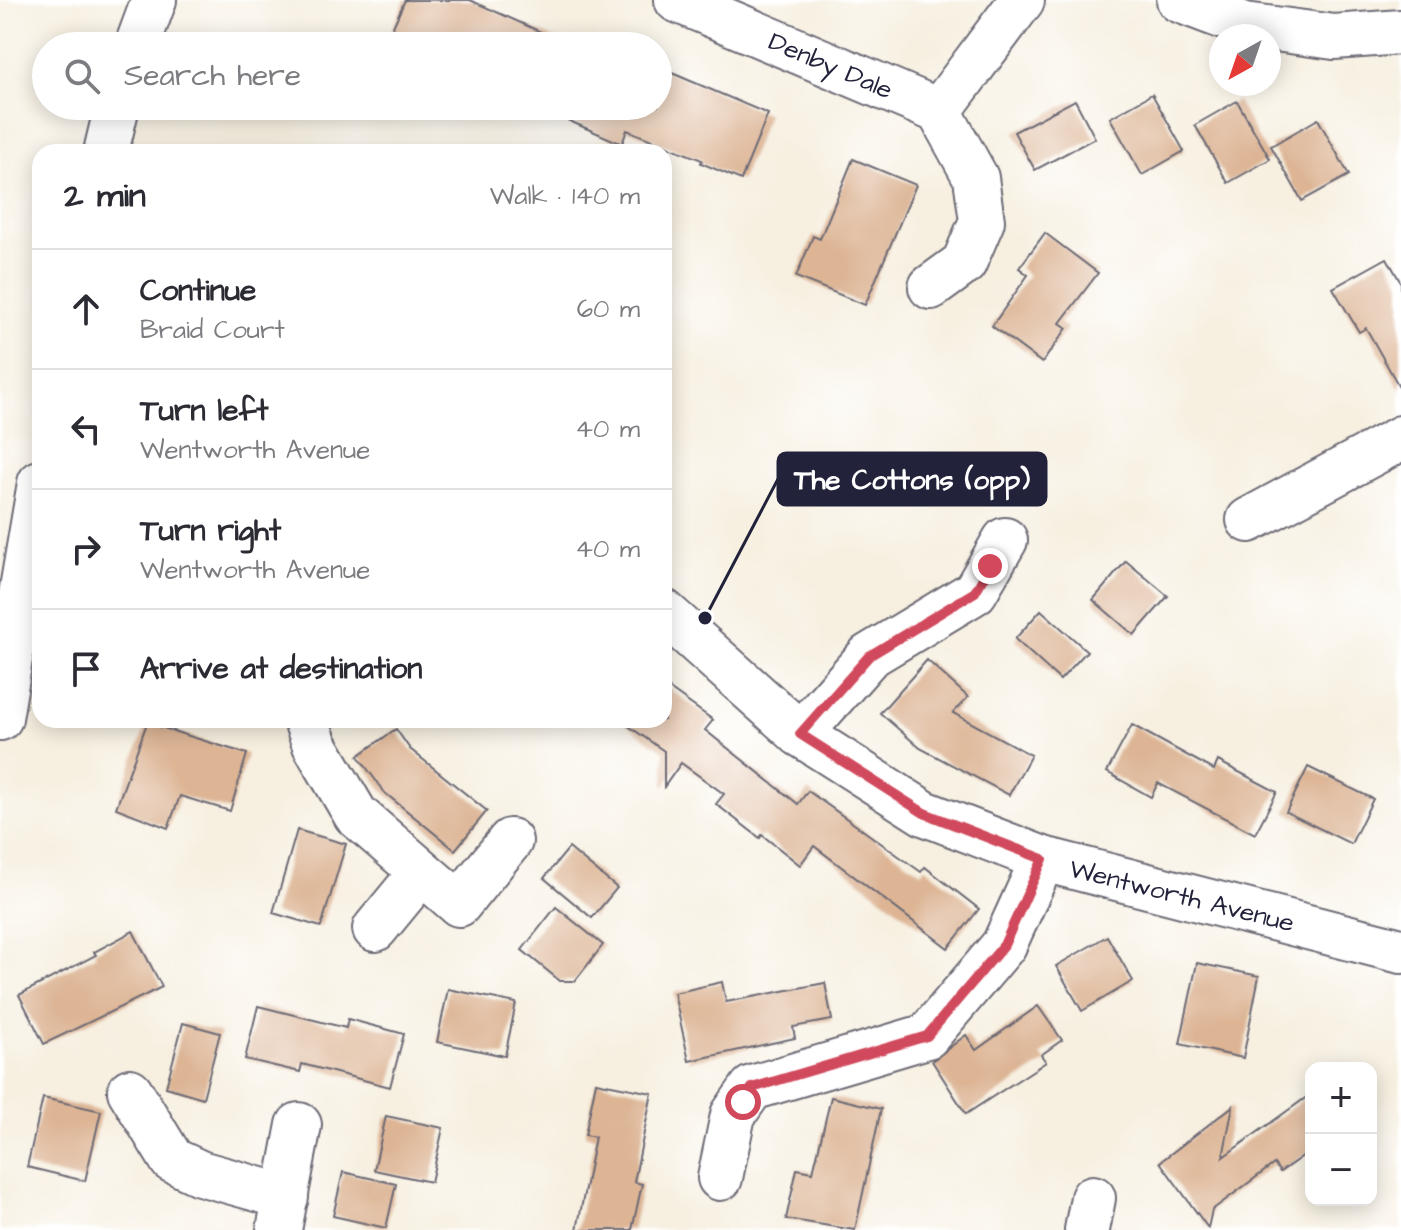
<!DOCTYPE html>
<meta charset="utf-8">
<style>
body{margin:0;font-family:"Architects Daughter",sans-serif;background:#f2f2f3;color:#2b2b33}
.controls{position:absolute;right:24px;bottom:24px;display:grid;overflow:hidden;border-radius:16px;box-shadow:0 4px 20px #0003}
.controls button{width:72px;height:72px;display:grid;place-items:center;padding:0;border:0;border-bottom:2px solid #e1e1e2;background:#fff;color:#2b2b33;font:40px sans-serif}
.compass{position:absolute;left:1209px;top:24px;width:72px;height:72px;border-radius:50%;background:#fff;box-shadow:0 4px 20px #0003;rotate:220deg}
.stop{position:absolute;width:24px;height:24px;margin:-18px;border:6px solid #d1495b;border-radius:50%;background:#fff}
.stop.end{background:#d1495b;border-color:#fff;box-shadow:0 2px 8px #0008}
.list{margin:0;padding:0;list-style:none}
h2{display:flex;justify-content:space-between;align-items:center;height:104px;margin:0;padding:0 32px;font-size:34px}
h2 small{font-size:26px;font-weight:400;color:#7c7c81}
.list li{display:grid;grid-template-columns:52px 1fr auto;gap:24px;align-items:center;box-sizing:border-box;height:120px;padding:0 32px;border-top:2px solid #e1e1e2}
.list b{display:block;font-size:30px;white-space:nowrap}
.list p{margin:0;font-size:26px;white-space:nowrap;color:#7c7c81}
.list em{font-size:26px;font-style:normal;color:#7c7c81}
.icon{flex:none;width:44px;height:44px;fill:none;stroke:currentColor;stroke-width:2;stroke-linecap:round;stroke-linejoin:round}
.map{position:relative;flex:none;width:1401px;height:1230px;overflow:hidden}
.search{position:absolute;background:#fff;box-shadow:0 4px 20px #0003;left:32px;top:32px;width:640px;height:88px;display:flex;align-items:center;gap:20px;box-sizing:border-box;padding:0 28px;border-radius:44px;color:#7c7c81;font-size:30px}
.panel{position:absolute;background:#fff;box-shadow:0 4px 20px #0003;left:32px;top:144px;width:640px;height:584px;border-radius:24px}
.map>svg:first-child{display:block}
.building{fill:#ddb595}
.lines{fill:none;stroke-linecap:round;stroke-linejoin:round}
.minor-casing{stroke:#6d6a75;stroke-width:48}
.minor{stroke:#fff;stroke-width:44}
.route{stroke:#d1495b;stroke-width:10}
.labels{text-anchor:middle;stroke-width:6;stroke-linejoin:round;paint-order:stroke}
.street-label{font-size:26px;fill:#22223b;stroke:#fff}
.leader{fill:none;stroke:#22223b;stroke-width:3}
.callout-dot{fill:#22223b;stroke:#fff;stroke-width:3}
.callout{fill:#22223b;stroke:#22223b;stroke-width:3}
.callout-label{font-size:28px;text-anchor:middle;font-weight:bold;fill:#fff}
</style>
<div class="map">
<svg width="1401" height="1230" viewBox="0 0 1401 1230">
<rect width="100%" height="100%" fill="#fff"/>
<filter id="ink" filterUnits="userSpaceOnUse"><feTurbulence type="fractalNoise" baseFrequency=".0125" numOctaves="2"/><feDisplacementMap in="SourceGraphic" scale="16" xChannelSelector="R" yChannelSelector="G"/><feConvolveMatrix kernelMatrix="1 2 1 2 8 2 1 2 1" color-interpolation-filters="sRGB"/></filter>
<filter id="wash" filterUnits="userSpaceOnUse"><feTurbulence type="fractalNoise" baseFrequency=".006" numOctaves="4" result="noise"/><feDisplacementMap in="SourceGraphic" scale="32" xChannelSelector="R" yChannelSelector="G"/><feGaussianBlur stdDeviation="1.8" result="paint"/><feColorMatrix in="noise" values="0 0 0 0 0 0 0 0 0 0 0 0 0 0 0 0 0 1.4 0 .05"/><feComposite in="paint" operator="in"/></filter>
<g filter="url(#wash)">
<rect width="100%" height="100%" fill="#f7f0e1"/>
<g id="blocks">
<!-- building -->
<g class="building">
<path d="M 405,0 L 470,0 L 572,46 L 400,46 L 387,40 Z"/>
<path d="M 665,70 L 768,114 L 741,180 L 701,163 L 702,160 L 627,130 L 622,144 L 535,106 L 658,106 L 658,82 Z"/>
<path d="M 1152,94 L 1184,151 L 1142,175 L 1110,118 Z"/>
<path d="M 1075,100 L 1095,138 L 1035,170 L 1014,132 Z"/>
<path d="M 1237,101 L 1270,159 L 1228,183 L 1195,125 Z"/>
<path d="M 1318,119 L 1349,175 L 1302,201 L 1271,146 Z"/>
<path d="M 853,159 L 916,185 L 865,305 L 796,277 L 813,236 L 820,239 Z"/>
<path d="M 1045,233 L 1098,273 L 1060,323 L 1067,328 L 1042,363 L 992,326 L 1028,275 L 1019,268 Z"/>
<path d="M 1387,258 L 1401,283 L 1401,390 L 1366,328 L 1359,332 L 1333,288 Z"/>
<path d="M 1126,561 L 1168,596 L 1134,635 L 1093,600 Z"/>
<path d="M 1041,610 L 1087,651 L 1060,680 L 1015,639 Z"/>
<path d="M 927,660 L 968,697 L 953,713 L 1031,755 L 1009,795 L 920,748 L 880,713 Z"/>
<path d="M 664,685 L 713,720 L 705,730 L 798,804 L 808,791 L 921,872 L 925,867 L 979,909 L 948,948 L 814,846 L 800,865 L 762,835 L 760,838 L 716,804 L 724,794 L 681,763 L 664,787 L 664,751 L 620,720 L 664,720 Z"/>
<path d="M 147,723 L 247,754 L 230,811 L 180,796 L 168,828 L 116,808 Z"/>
<path d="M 1132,725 L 1214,770 L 1218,761 L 1277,792 L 1255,834 L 1158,783 L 1151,797 L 1107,772 Z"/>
<path d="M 396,729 L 410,749 L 487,811 L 455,850 L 385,793 L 358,756 Z"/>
<path d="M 1308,767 L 1373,799 L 1351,844 L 1286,812 Z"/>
<path d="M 297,830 L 346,844 L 321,927 L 273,913 Z"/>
<path d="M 569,848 L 617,888 L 592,918 L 544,878 Z"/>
<path d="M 556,907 L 603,945 L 575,981 L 560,981 L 522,950 Z"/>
<path d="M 133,931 L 162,987 L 44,1044 L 19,995 L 96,955 L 94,952 Z"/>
<path d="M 1107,936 L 1133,981 L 1082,1011 L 1056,966 Z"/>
<path d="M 1197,963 L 1259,976 L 1243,1058 L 1180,1044 Z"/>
<path d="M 722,982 L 726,1002 L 825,983 L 832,1020 L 793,1027 L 795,1038 L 689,1061 L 674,993 Z"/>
<path d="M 448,989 L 516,1003 L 505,1056 L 437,1042 Z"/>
<path d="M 258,1006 L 346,1028 L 348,1019 L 404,1034 L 390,1087 L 302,1064 L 300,1072 L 245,1059 Z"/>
<path d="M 1038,1006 L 1062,1040 L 1041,1055 L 1046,1062 L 966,1114 L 932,1061 L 966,1035 L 976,1050 Z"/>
<path d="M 183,1023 L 220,1033 L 203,1098 L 166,1087 Z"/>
<path d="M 596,1082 L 652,1093 L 634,1182 L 642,1184 L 632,1230 L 577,1230 L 595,1137 L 585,1135 Z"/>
<path d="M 1311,1094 L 1311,1150 L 1280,1172 L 1274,1164 L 1212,1210 L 1208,1228 L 1160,1162 L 1233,1106 L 1223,1157 Z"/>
<path d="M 831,1097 L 881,1109 L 855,1230 L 786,1219 L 797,1169 L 813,1172 Z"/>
<path d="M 43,1098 L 101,1111 L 85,1181 L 27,1167 Z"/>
<path d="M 386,1116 L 443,1128 L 431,1182 L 374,1170 Z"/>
<path d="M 343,1172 L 396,1184 L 386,1228 L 333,1216 Z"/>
</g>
</g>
</g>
<g filter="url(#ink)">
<use href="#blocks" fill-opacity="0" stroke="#6d6a75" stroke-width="2"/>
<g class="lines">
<defs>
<g id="minor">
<path d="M 677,0 L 939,111 L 976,178 L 982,221 L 964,263 L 931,287"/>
<path d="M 1179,0 L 1245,25 L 1334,37 L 1401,32"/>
<path d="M 137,46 L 154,0"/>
<path d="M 939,111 L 1022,0"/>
<path d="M 106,152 L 117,106"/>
<path d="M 1249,520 L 1401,438"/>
<path d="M 664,612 L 800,734 L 924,813 L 1043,859 L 1401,951"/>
<path d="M 0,718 L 40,483"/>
<path d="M 306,720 L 315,745 L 356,815 L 459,904 L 510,841"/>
<path d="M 800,734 L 869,656 L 975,592 L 1005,540"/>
<path d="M 375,929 L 421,873"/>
<path d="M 130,1091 L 172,1160 L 200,1173 L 286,1197"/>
<path d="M 720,1178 L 733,1115 L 752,1088 L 927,1036 L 1004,945 L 1043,859"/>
<path d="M 279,1230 L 299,1125"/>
<path d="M 1087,1230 L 1093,1198"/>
</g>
</defs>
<!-- minor casing -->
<use href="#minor" class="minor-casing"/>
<!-- minor -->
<use href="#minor" class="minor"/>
</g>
</g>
<g class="lines" filter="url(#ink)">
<!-- route -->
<path class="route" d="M 743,1102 L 752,1088 L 927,1036 L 1004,945 L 1043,859 L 924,813 L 800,734 L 869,656 L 975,592 L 990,566"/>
</g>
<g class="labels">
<!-- street labels -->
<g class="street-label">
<text transform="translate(831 65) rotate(23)" y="9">Denby Dale</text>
<text transform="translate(1182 895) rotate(14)" y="9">Wentworth Avenue</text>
</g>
</g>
<!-- callouts -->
<path class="leader" d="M705 618L778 479"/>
<circle class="callout-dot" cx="705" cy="618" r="8"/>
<rect class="callout" x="778" y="453" width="268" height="52" rx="8"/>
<g class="callout-label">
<text x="912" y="489">The Cottons (opp)</text>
</g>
</svg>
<div class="controls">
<button>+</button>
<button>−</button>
</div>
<svg class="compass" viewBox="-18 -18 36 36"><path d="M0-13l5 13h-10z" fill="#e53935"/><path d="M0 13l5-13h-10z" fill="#7c7c81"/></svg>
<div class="stop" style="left:743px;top:1102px"></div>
<div class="stop end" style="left:990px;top:566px"></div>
<div class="search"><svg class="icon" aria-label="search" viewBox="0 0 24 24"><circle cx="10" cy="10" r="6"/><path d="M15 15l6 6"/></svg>Search here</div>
<section class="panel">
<h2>2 min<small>Walk · 140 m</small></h2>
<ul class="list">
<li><svg class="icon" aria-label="ahead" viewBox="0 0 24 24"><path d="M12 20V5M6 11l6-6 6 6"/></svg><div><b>Continue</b><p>Braid Court</p></div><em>60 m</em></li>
<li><svg class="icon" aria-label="left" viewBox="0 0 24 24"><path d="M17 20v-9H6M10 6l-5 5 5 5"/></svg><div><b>Turn left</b><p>Wentworth Avenue</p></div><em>40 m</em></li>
<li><svg class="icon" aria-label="right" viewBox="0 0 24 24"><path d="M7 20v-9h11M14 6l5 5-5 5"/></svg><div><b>Turn right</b><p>Wentworth Avenue</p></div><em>40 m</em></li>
<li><svg class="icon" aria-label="arrive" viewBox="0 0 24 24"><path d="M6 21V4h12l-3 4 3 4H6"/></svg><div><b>Arrive at destination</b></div></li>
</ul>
</section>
</div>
